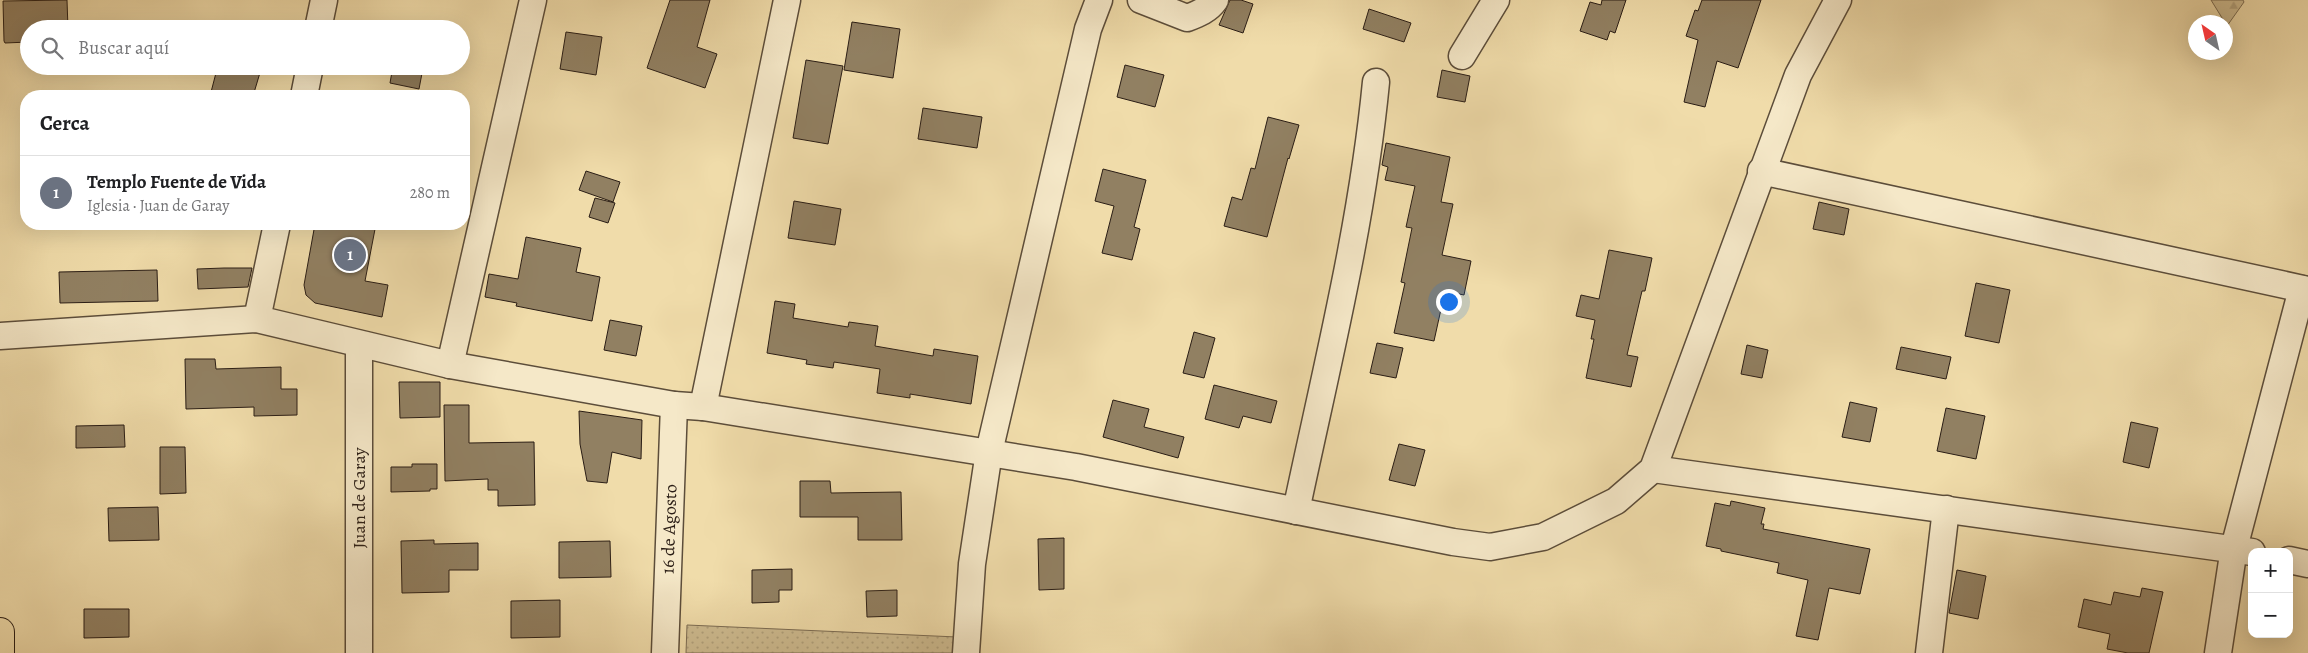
<!DOCTYPE html>
<html lang="es">
<meta charset="utf-8">
<style>
body{margin:0;font-family:Alegreya,serif;background:#f2f2f2;color:#202124}
.controls{position:absolute;right:15px;bottom:15px;display:grid;overflow:hidden;border-radius:10px;box-shadow:0 5px 20px #0002}
.controls button{width:45px;height:45px;display:grid;place-items:center;padding:0;border:0;border-bottom:1px solid #e0e0e0;background:#fff;color:#202124;font:25px sans-serif}
.compass{position:absolute;left:2188px;top:15px;width:45px;height:45px;border-radius:50%;background:#fff;box-shadow:0 5px 20px #0002;rotate:326deg}
.you{position:absolute;left:1448px;top:301px;width:18px;height:18px;margin:-12px;border:4px solid #fff;border-radius:50%;background:#1a73e8;box-shadow:0 0 0 8px #1a73e833}
.badge{display:grid;place-items:center;width:32px;height:32px;border-radius:50%;background:#8f2418;color:#fff;font-size:16px;font-weight:700}
.pin{position:absolute;translate:-50% -50%;border:2px solid #fff;box-shadow:0 1px 5px #0006}
.list{margin:0;padding:0;list-style:none}
h2{display:flex;justify-content:space-between;align-items:center;height:65px;margin:0;padding:0 20px;font-size:21px}
h2 small{font-size:16px;font-weight:400;color:#757577}
.list li{display:grid;grid-template-columns:32px 1fr auto;gap:15px;align-items:center;box-sizing:border-box;height:75px;padding:0 20px;border-top:1px solid #e0e0e0}
.list b{display:block;font-size:19px;white-space:nowrap}
.list p{margin:0;font-size:16px;white-space:nowrap;color:#757577}
.list em{font-size:16px;font-style:normal;color:#757577}
.icon{flex:none;width:28px;height:28px;fill:none;stroke:currentColor;stroke-width:2;stroke-linecap:round;stroke-linejoin:round}
.map{position:relative;flex:none;width:2308px;height:653px;overflow:hidden}
.search{position:absolute;background:#fff;box-shadow:0 5px 20px #0002;left:20px;top:20px;width:450px;height:55px;display:flex;align-items:center;gap:12px;box-sizing:border-box;padding:0 18px;border-radius:28px;color:#757577;font-size:19px}
.panel{position:absolute;background:#fff;box-shadow:0 5px 20px #0002;left:20px;top:90px;width:450px;height:140px;border-radius:20px}
.map>svg:first-child{display:block}
.forest{fill:url(#forest-firs);stroke:#7c6c53}
.park{fill:url(#park-dots);stroke:#7c6c53}
.building{fill:#918062;stroke:#2a1d15}
.lines{fill:none;stroke-linecap:round;stroke-linejoin:round}
.minor-casing{stroke:#5c4d3a;stroke-width:29}
.major-casing{stroke:#2a1d15;stroke-width:30}
.minor{stroke:#f5e8c8;stroke-width:26}
.major{stroke:#f0dcaa;stroke-width:28}
.labels{text-anchor:middle;stroke-width:4;stroke-linejoin:round;paint-order:stroke}
.street-label{font-size:18px;fill:#2a1d15;stroke:#f5e8c8}
</style>
<div class="map">
<svg width="2308" height="653" viewBox="0 0 2308 653">
<defs>
<pattern id="forest-firs" width="22" height="20" patternUnits="userSpaceOnUse" patternTransform="scale(1.25)"><rect width="22" height="20" fill="#cebc91"/><path d="M5 1l3.5 6h-7zM16 11l3.5 6h-7z" fill="#b1a17c"/></pattern>
<pattern id="park-dots" width="8" height="8" patternUnits="userSpaceOnUse" patternTransform="scale(1.25)"><rect width="8" height="8" fill="#cebc91"/><path d="M2 2h.1M6 6h.1" fill="none" stroke="#b1a17c" stroke-width="1.8" stroke-linecap="round"/></pattern>
</defs>
<rect width="100%" height="100%" fill="#f0dcaa"/>
<filter id="stains"><feTurbulence type="fractalNoise" baseFrequency=".004" numOctaves="4"/><feColorMatrix values="0 0 0 0 .2 0 0 0 0 .09 0 0 0 0 .02 0 0 0 .5 -.17"/></filter>
<radialGradient id="worn" r=".72"><stop offset=".6" stop-color="#630" stop-opacity="0"/><stop offset="1" stop-color="#630" stop-opacity=".3"/></radialGradient>
<!-- forest -->
<path class="forest" d="M 2211,0 L 2243,0 L 2244,2 L 2227,26 Z"/>
<!-- park -->
<path class="park" d="M 687,625 L 957,637 L 955,653 L 686,653 Z"/>
<!-- building -->
<g class="building">
<path d="M 67,0 L 68,29 L 29,29 L 29,42 L 5,43 L 4,41 L 3,1 Z"/>
<path d="M 670,0 L 710,0 L 697,47 L 717,54 L 705,88 L 647,68 Z"/>
<path d="M 1230,0 L 1241,0 L 1253,4 L 1243,33 L 1219,25 Z"/>
<path d="M 1602,0 L 1626,0 L 1615,33 L 1610,31 L 1607,40 L 1580,31 L 1590,2 L 1601,5 Z"/>
<path d="M 1702,0 L 1761,0 L 1738,68 L 1717,61 L 1705,107 L 1684,102 L 1698,40 L 1686,36 L 1695,10 L 1698,11 Z"/>
<path d="M 1369,9 L 1411,23 L 1404,42 L 1363,29 Z"/>
<path d="M 852,22 L 900,29 L 893,78 L 844,70 Z"/>
<path d="M 566,32 L 602,37 L 596,75 L 560,69 Z"/>
<path d="M 806,60 L 843,66 L 828,144 L 793,138 Z"/>
<path d="M 1125,65 L 1164,75 L 1155,107 L 1117,97 Z"/>
<path d="M 223,66 L 262,66 L 253,96 L 210,96 L 217,69 L 222,71 Z"/>
<path d="M 393,66 L 423,68 L 419,89 L 390,83 Z"/>
<path d="M 1442,70 L 1470,76 L 1465,102 L 1437,97 Z"/>
<path d="M 923,108 L 982,117 L 977,148 L 918,139 Z"/>
<path d="M 1268,117 L 1299,125 L 1289,159 L 1288,158 L 1267,237 L 1224,226 L 1232,197 L 1242,200 L 1251,168 L 1255,169 Z"/>
<path d="M 1386,143 L 1450,157 L 1441,202 L 1453,204 L 1442,255 L 1471,261 L 1464,295 L 1445,291 L 1434,341 L 1394,333 L 1405,283 L 1401,282 L 1412,228 L 1406,227 L 1415,186 L 1385,180 L 1388,167 L 1382,165 Z"/>
<path d="M 1103,169 L 1146,180 L 1134,227 L 1140,229 L 1132,260 L 1102,253 L 1114,206 L 1095,201 Z"/>
<path d="M 586,171 L 620,182 L 613,202 L 579,190 Z"/>
<path d="M 595,198 L 615,203 L 608,223 L 589,217 Z"/>
<path d="M 794,201 L 841,209 L 835,245 L 788,238 Z"/>
<path d="M 1819,202 L 1849,209 L 1844,235 L 1813,229 Z"/>
<path d="M 315,224 L 376,224 L 365,281 L 388,285 L 382,317 L 315,303 L 306,295 L 304,285 Z"/>
<path d="M 526,237 L 581,248 L 576,272 L 600,277 L 592,321 L 516,306 L 517,303 L 485,297 L 489,274 L 518,279 Z"/>
<path d="M 1609,250 L 1652,258 L 1645,291 L 1642,291 L 1627,355 L 1638,357 L 1631,387 L 1586,378 L 1594,339 L 1591,339 L 1595,320 L 1576,316 L 1581,295 L 1599,299 Z"/>
<path d="M 224,268 L 252,268 L 248,287 L 198,289 L 197,269 Z"/>
<path d="M 157,270 L 158,301 L 60,303 L 59,272 Z"/>
<path d="M 1976,283 L 2010,290 L 1999,343 L 1965,336 Z"/>
<path d="M 775,301 L 795,304 L 793,318 L 848,327 L 849,322 L 878,326 L 875,346 L 933,356 L 934,349 L 978,356 L 971,404 L 910,394 L 910,398 L 877,393 L 880,369 L 834,362 L 833,368 L 806,364 L 807,360 L 767,353 Z"/>
<path d="M 610,320 L 642,326 L 636,356 L 604,350 Z"/>
<path d="M 1194,332 L 1215,338 L 1204,378 L 1183,373 Z"/>
<path d="M 1377,343 L 1403,348 L 1396,378 L 1370,373 Z"/>
<path d="M 1747,345 L 1768,350 L 1762,378 L 1741,374 Z"/>
<path d="M 1901,347 L 1951,357 L 1946,379 L 1896,369 Z"/>
<path d="M 185,359 L 215,359 L 216,369 L 281,367 L 281,389 L 297,389 L 297,415 L 254,416 L 254,407 L 186,409 Z"/>
<path d="M 399,382 L 440,382 L 440,417 L 400,418 Z"/>
<path d="M 1214,385 L 1277,401 L 1271,423 L 1243,416 L 1239,428 L 1205,419 Z"/>
<path d="M 1113,400 L 1149,409 L 1144,427 L 1184,437 L 1178,458 L 1103,437 Z"/>
<path d="M 1850,402 L 1877,408 L 1870,442 L 1842,437 Z"/>
<path d="M 444,405 L 469,405 L 469,443 L 534,442 L 535,505 L 498,506 L 498,490 L 488,490 L 488,479 L 445,481 Z"/>
<path d="M 1946,408 L 1985,416 L 1976,459 L 1937,451 Z"/>
<path d="M 579,411 L 642,420 L 641,459 L 612,452 L 607,483 L 587,481 L 580,444 Z"/>
<path d="M 2131,422 L 2158,428 L 2149,468 L 2123,462 Z"/>
<path d="M 124,425 L 125,447 L 76,448 L 76,426 Z"/>
<path d="M 1399,444 L 1425,450 L 1415,486 L 1389,480 Z"/>
<path d="M 160,447 L 185,447 L 186,493 L 160,494 Z"/>
<path d="M 412,464 L 437,464 L 437,489 L 430,489 L 430,491 L 391,492 L 391,467 L 412,467 Z"/>
<path d="M 800,481 L 830,481 L 831,493 L 901,492 L 902,540 L 858,540 L 858,517 L 800,517 Z"/>
<path d="M 1731,501 L 1765,508 L 1761,524 L 1764,524 L 1763,529 L 1870,549 L 1860,594 L 1829,588 L 1818,640 L 1796,636 L 1808,580 L 1777,573 L 1779,563 L 1721,551 L 1721,549 L 1706,546 L 1715,503 L 1730,506 Z"/>
<path d="M 158,507 L 159,540 L 109,541 L 108,508 Z"/>
<path d="M 1064,538 L 1064,589 L 1039,590 L 1038,539 Z"/>
<path d="M 434,540 L 434,544 L 478,543 L 478,570 L 449,570 L 449,592 L 402,593 L 401,541 Z"/>
<path d="M 610,541 L 611,577 L 559,578 L 559,542 Z"/>
<path d="M 792,569 L 792,590 L 779,590 L 779,602 L 752,603 L 752,570 Z"/>
<path d="M 1957,570 L 1986,576 L 1978,619 L 1949,613 Z"/>
<path d="M 2142,588 L 2163,592 L 2149,653 L 2128,653 L 2107,649 L 2110,634 L 2078,627 L 2084,599 L 2111,605 L 2114,592 L 2140,597 Z"/>
<path d="M 897,590 L 897,616 L 867,617 L 866,591 Z"/>
<path d="M 560,600 L 560,637 L 511,638 L 511,601 Z"/>
<path d="M 84,609 L 129,609 L 129,637 L 84,638 Z"/>
</g>
<g class="lines">
<defs>
<g id="minor">
<path d="M 1141,0 L 1187,18 C 1198,14 1208,10 1215,0"/>
<path d="M 318,29 L 324,0"/>
<path d="M 1462,56 L 1496,0"/>
<path d="M 304,96 L 310,66"/>
<path d="M 1761,171 L 2308,290"/>
<path d="M 257,319 L 277,224"/>
<path d="M 0,336 L 257,319 L 450,365 L 674,405 L 703,407 L 1076,467 L 1453,542 L 1490,547 L 1543,537 L 1616,501 L 1653,469 L 1798,75 L 1838,0"/>
<path d="M 450,365 L 533,0"/>
<path d="M 703,407 L 787,0"/>
<path d="M 1653,469 L 2252,552"/>
<path d="M 1296,511 C 1326,369 1362,227 1376,82"/>
<path d="M 2289,560 L 2308,564"/>
<path d="M 359,653 L 359,344"/>
<path d="M 665,653 L 674,405"/>
<path d="M 966,653 L 972,564 L 989,452 L 1088,29 L 1099,0"/>
<path d="M 1929,653 L 1946,509"/>
<path d="M 2218,653 L 2234,548 L 2302,289"/>
</g>
<path id="major" d="M 0,632 L 0,653"/>
</defs>
<!-- minor casing -->
<use href="#minor" class="minor-casing"/>
<!-- major casing -->
<use href="#major" class="major-casing"/>
<!-- minor -->
<use href="#minor" class="minor"/>
<!-- major -->
<use href="#major" class="major"/>
</g>
<g class="labels">
<!-- street labels -->
<g class="street-label">
<text transform="translate(359 498) rotate(-90)" y="6">Juan de Garay</text>
<text transform="translate(669 529) rotate(-88)" y="6">16 de Agosto</text>
</g>
</g>
<rect width="100%" height="100%" filter="url(#stains)"/>
<rect width="100%" height="100%" fill="url(#worn)"/>
</svg>
<div class="controls">
<button>+</button>
<button>−</button>
</div>
<svg class="compass" viewBox="-18 -18 36 36"><path d="M0-13l5 13h-10z" fill="#e53935"/><path d="M0 13l5-13h-10z" fill="#757577"/></svg>
<div class="you"></div>
<div class="pin badge" style="left:350px;top:255px;background:#6b7280">1</div>
<div class="search"><svg class="icon" aria-label="search" viewBox="0 0 24 24"><circle cx="10" cy="10" r="6"/><path d="M15 15l6 6"/></svg>Buscar aquí</div>
<section class="panel">
<h2>Cerca<small></small></h2>
<ul class="list">
<li><span class="badge" style="background:#6b7280">1</span><div><b>Templo Fuente de Vida</b><p>Iglesia · Juan de Garay</p></div><em>280 m</em></li>
</ul>
</section>
</div>
